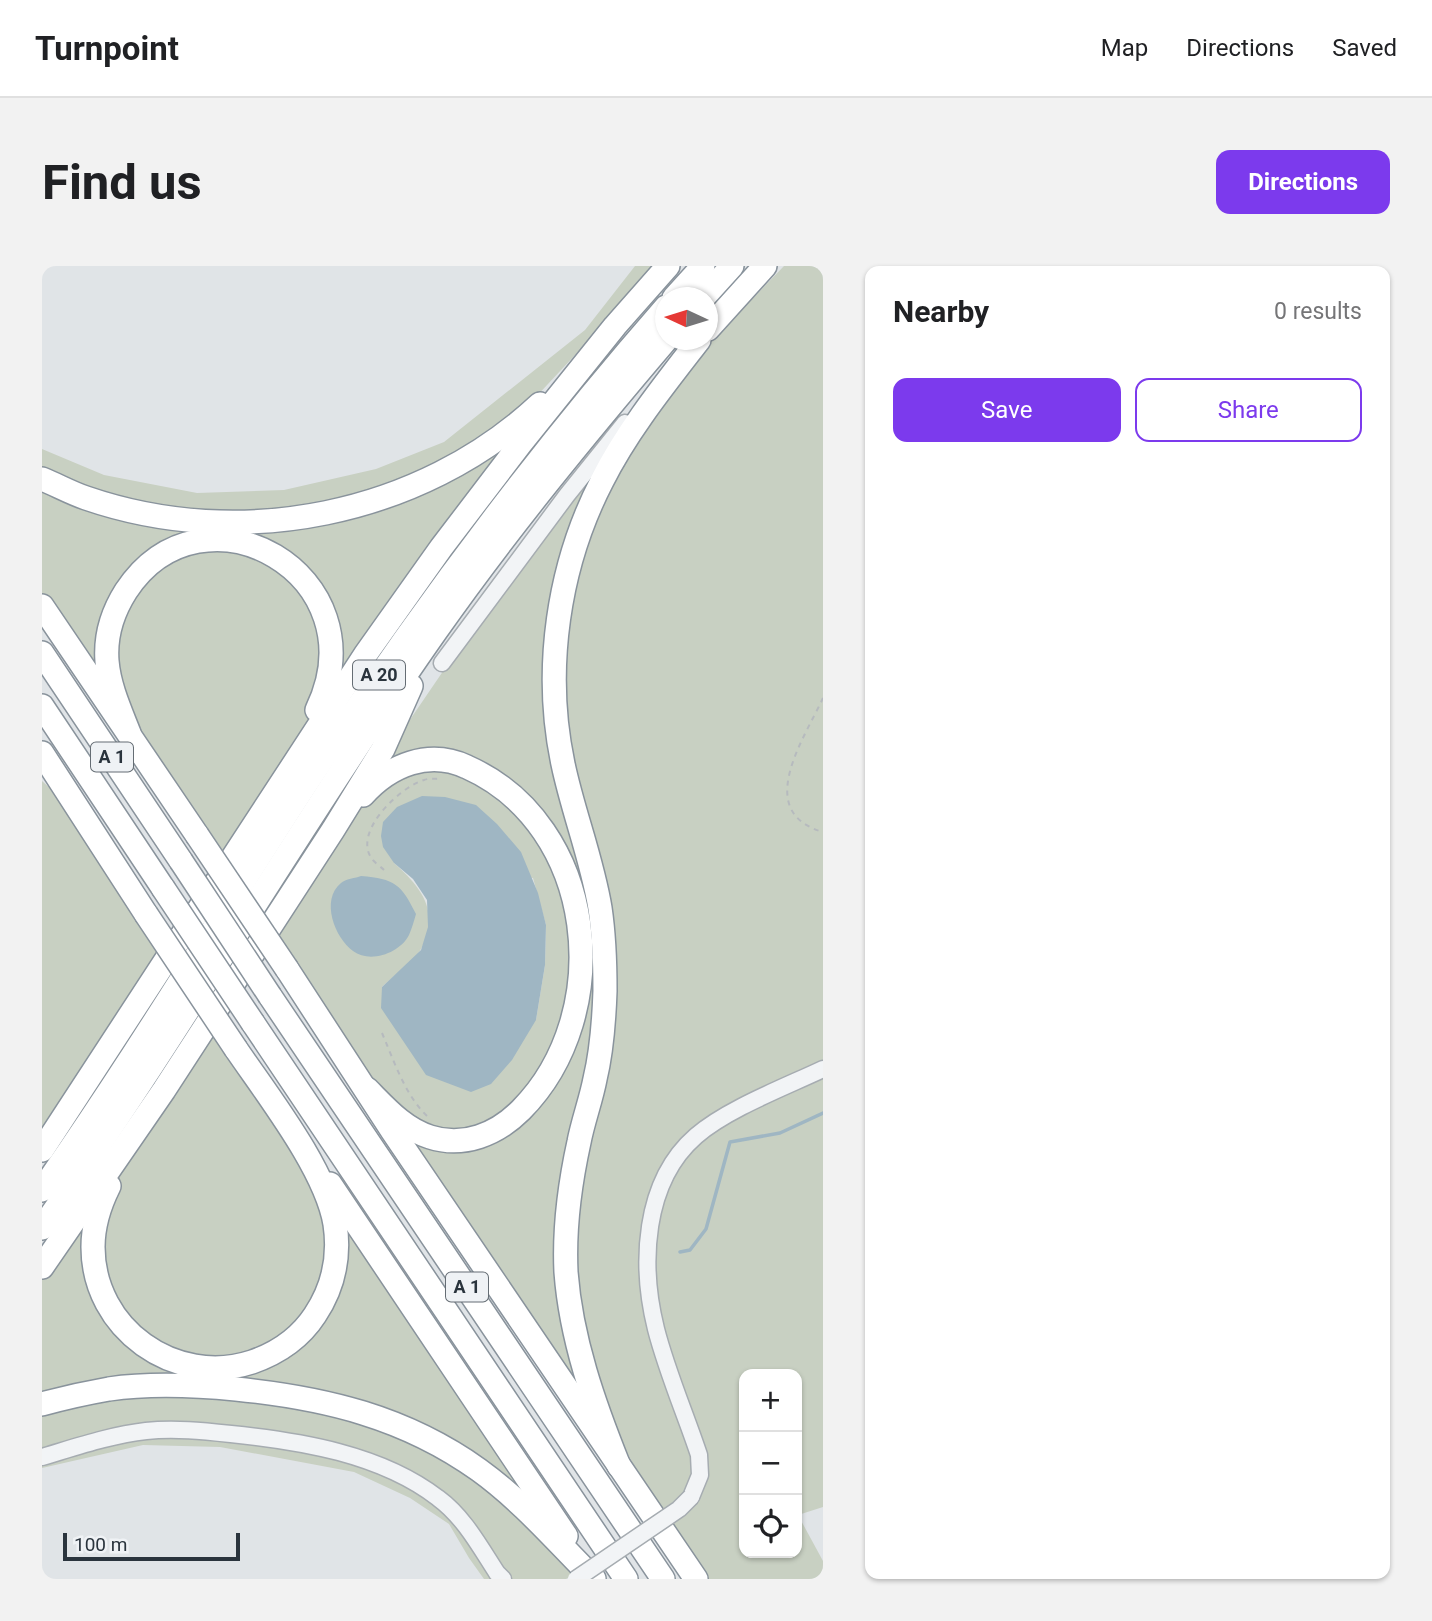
<!DOCTYPE html>
<meta charset="utf-8">
<style>
body{margin:0;font-family:Roboto,sans-serif;background:#f2f2f2;color:#202124}
.controls{position:absolute;right:21px;bottom:21px;display:grid;overflow:hidden;border-radius:14px;box-shadow:0 2px 5px #0004}
.controls button{width:63px;height:63px;display:grid;place-items:center;padding:0;border:0;border-bottom:2px solid #e0e0e0;background:#fff;color:#202124;font:35px sans-serif}
.compass{position:absolute;left:613px;top:21px;width:63px;height:63px;border-radius:50%;background:#fff;box-shadow:0 2px 5px #0004;rotate:274deg}
.scale{position:absolute;left:21px;bottom:18px;width:177px;box-sizing:border-box;padding-left:7px;border:4px solid #2a343d;border-top:0;font-size:19px;line-height:24px;white-space:nowrap;color:#2a343d;-webkit-text-stroke:5px #eff2f5;paint-order:stroke}
.list{margin:0;padding:0;list-style:none}
h2{display:flex;justify-content:space-between;align-items:center;height:91px;margin:0;padding:0 28px;font-size:30px}
h2 small{font-size:23px;font-weight:400;color:#757577}
.actions{display:flex;gap:14px;padding:21px 28px}
.actions a{flex:1;padding:16px 0;border:2px solid #7c3aed;border-radius:14px;text-align:center;font-size:24px;color:#7c3aed}
.actions .main{background:#7c3aed;color:#fff}
.icon{flex:none;width:38px;height:38px;fill:none;stroke:currentColor;stroke-width:2;stroke-linecap:round;stroke-linejoin:round}
.map{position:relative;flex:none;width:781px;height:1313px;overflow:hidden;border-radius:14px}
header{display:flex;align-items:center;gap:42px;box-sizing:border-box;height:98px;padding:0 35px;background:#fff;border-bottom:2px solid #e0e0e0}
header strong{font-size:33px}
nav{display:flex;gap:38px;margin-inline-start:auto;font-size:24px}
.intro{display:flex;align-items:center;justify-content:space-between;box-sizing:border-box;height:168px;padding:0 42px}
h1{margin:0;font-size:49px}
.button{padding:18px 32px;border-radius:14px;background:#7c3aed;color:#fff;font-size:24px;font-weight:700}
main{display:flex;gap:42px;padding:0 42px}
aside{flex:1;background:#fff;border-radius:14px;box-shadow:0 2px 5px #0004}
.map>svg:first-child{display:block}
.green{fill:#c8d0c2;fill-rule:evenodd}
.water{fill:#9fb6c3}
.lines{fill:none;stroke-linecap:round;stroke-linejoin:round}
.stream{stroke:#9fb6c3;stroke-width:3.5}
.minor-casing{stroke:#a6acb1;stroke-width:19}
.highway-casing{stroke:#89939c;stroke-width:26}
.path{stroke:#b6babe;stroke-width:2;stroke-dasharray:5 5;stroke-linecap:butt}
.minor{stroke:#f2f4f6;stroke-width:16}
.highway{stroke:#fff;stroke-width:23}
.minor-bridge-casing{stroke:#a6acb1;stroke-width:19;stroke-linecap:butt}
.highway-bridge-casing{stroke:#89939c;stroke-width:26;stroke-linecap:butt}
.minor-bridge{stroke:#f2f4f6;stroke-width:16}
.highway-bridge{stroke:#fff;stroke-width:23}
.labels{text-anchor:middle;stroke-width:7;stroke-linejoin:round;paint-order:stroke}
.shield{fill:#eff2f5;stroke:#656d74;stroke-width:2}
.shield-label{font-size:18px;font-weight:bold;fill:#2a343d}
</style>
<header>
<strong>Turnpoint</strong>
<nav><a>Map</a><a>Directions</a><a>Saved</a></nav>
</header>
<div class="intro"><h1>Find us</h1><a class="button">Directions</a></div>
<main>
<div class="map">
<svg width="781" height="1313" viewBox="0 0 781 1313">
<rect width="100%" height="100%" fill="#e0e4e7"/>
<!-- green -->
<g class="green">
<path d="M 593,0 L 616,0 L 492,133 L 422,185 L 332,226 L 250,245 L 159,247 L 77,233 L 0,205 L 0,183 L 62,209 L 155,227 L 242,224 L 334,203 L 402,176 L 543,64 Z"/>
<path d="M 742,0 L 781,0 L 781,1241 L 756,1249 L 781,1295 L 781,1313 L 663,1313 L 591,1198 L 563,1144 L 535,1036 L 532,947 L 566,766 L 521,467 L 523,343 L 568,211 L 659,86 ZM 702,1108 L 755,1108 L 755,1287 L 702,1287 Z"/>
<path d="M 470,170 L 290,426 L 285,341 L 185,270 L 81,321 L 63,425 L 0,333 L 0,221 L 38,236 L 271,256 Z"/>
<path d="M 552,204 L 535,241 L 519,286 L 513,309 L 505,372 L 552,677 L 551,766 L 521,908 L 544,1132 L 356,868 L 450,872 L 533,769 L 527,601 L 440,502 L 333,505 L 408,395 Z"/>
<path d="M 180,280 L 242,301 L 282,359 L 277,431 L 262,462 L 182,588 L 86,452 L 71,406 L 83,334 L 128,291 Z"/>
<path d="M 398,498 L 475,544 L 515,603 L 534,692 L 510,792 L 450,861 L 400,870 L 341,833 L 233,665 L 307,551 L 333,521 ZM 352,597 L 491,612 L 504,659 L 503,699 L 494,754 L 340,721 C 349,712 375,692 379,683 C 399,646 379,621 352,597 Z"/>
<path d="M 0,515 L 11,525 L 117,685 L 0,863 Z"/>
<path d="M 169,763 L 273,919 L 288,988 L 267,1049 L 222,1087 L 151,1095 L 89,1061 L 57,1003 L 68,926 L 82,900 Z"/>
<path d="M 293,936 L 501,1245 L 462,1213 L 233,1121 L 0,1132 L 0,1010 L 49,938 L 72,1059 L 172,1108 L 277,1053 Z"/>
<path d="M 81,1128 L 210,1131 L 347,1163 L 436,1211 L 534,1307 L 524,1313 L 466,1313 L 433,1266 L 352,1203 L 173,1163 L 0,1188 L 0,1145 Z"/>
<path d="M 173,1170 L 310,1193 L 395,1235 L 455,1313 L 442,1313 L 427,1292 L 407,1258 L 368,1232 L 312,1206 L 178,1181 L 101,1179 L 0,1202 L 0,1194 L 85,1171 Z"/>
</g>
<!-- water -->
<g class="water">
<path d="M 380,530 L 403,531 L 434,539 L 455,558 L 479,586 L 496,627 L 504,659 L 503,699 L 494,754 L 470,794 L 449,818 L 429,826 L 384,809 L 339,742 L 340,721 L 379,684 L 386,661 L 385,634 L 371,613 L 352,597 L 341,581 L 339,570 L 341,556 L 355,541 Z"/>
<path d="M 319,610 C 353,613 359,618 374,648 C 372,655 370,662 367,669 C 358,687 328,698 311,685 C 293,672 278,634 299,617 C 303,613 314,612 319,610 Z"/>
</g>
<g class="lines">
<!-- stream -->
<path class="stream" d="M 638,986 L 648,984 L 664,963 L 688,876 L 738,867 L 781,847"/>
<defs>
<g id="minor">
<path d="M 400,397 L 525,229 L 583,157"/>
<path d="M 0,1191 C 34,1181 69,1169 104,1165 C 132,1162 161,1165 189,1168 C 258,1175 339,1188 396,1232 C 422,1251 438,1281 455,1307 L 461,1313"/>
<path d="M 649,1231 L 658,1209 L 657,1189 C 643,1147 625,1106 614,1063 C 598,999 601,916 654,870 C 685,843 743,821 781,803"/>
</g>
<g id="highway">
<path d="M 632,32 L 661,0"/>
<path d="M 661,32 L 690,0"/>
<path d="M 666,63 L 723,0"/>
<path d="M 0,213 C 15,219 29,227 44,232 C 198,285 378,250 498,138"/>
<path d="M 0,340 L 155,569"/>
<path d="M 0,387 L 139,595"/>
<path d="M 0,440 L 121,622"/>
<path d="M 87,467 C 78,444 67,420 65,395 C 63,369 70,347 84,325 C 161,208 340,309 275,444"/>
<path d="M 0,487 L 104,648"/>
<path d="M 321,529 C 348,499 387,483 425,501 C 555,559 575,747 479,844 C 455,868 422,882 388,871 C 362,863 344,842 325,823"/>
<path d="M 245,703 L 351,866 L 654,1313"/>
<path d="M 228,730 L 621,1313"/>
<path d="M 211,757 L 584,1313"/>
<path d="M 0,884 L 323,389 L 399,282 L 479,177 L 573,60 L 626,0"/>
<path d="M 288,918 L 524,1270"/>
<path d="M 67,920 C 58,938 51,960 51,981 C 51,1063 133,1121 210,1096 C 236,1087 258,1072 273,1049 C 291,1022 298,991 293,958 C 284,904 226,830 194,783"/>
<path d="M 0,924 C 93,792 176,653 264,518 C 374,351 492,192 624,41"/>
<path d="M 0,962 C 138,767 257,560 394,365 C 465,264 544,168 624,74"/>
<path d="M 0,1001 L 122,824 L 291,564 L 341,483 L 369,420"/>
<path d="M 0,1138 C 22,1132 44,1127 67,1123 C 109,1117 152,1119 194,1123 C 283,1132 363,1151 437,1204 C 480,1235 515,1276 552,1313"/>
<path d="M 577,1200 C 552,1138 529,1073 524,1006 C 522,964 528,917 537,876 C 541,855 549,834 553,813 C 560,784 562,754 563,725 C 563,697 562,669 558,642 C 550,593 531,546 521,498 C 501,404 516,300 560,215 C 585,165 623,118 657,74"/>
</g>
</defs>
<!-- minor casing -->
<use href="#minor" class="minor-casing"/>
<!-- highway casing -->
<use href="#highway" class="highway-casing"/>
<!-- path -->
<g class="path">
<path d="M 781,432 C 762,473 711,546 781,566"/>
<path d="M 342,604 C 339,601 333,597 330,593 C 310,566 358,521 382,514 C 387,512 393,513 399,513"/>
<path d="M 340,767 C 352,795 363,829 385,850"/>
</g>
<!-- minor -->
<use href="#minor" class="minor"/>
<!-- highway -->
<use href="#highway" class="highway"/>
<defs>
<path id="minor-bridge" d="M 534,1313 L 637,1243 L 649,1231"/>
<g id="highway-bridge">
<path d="M 155,569 L 245,703"/>
<path d="M 139,595 L 228,730"/>
<path d="M 121,622 L 211,757"/>
<path d="M 104,648 L 194,783"/>
</g>
</defs>
<!-- minor-bridge casing -->
<use href="#minor-bridge" class="minor-bridge-casing"/>
<!-- highway-bridge casing -->
<use href="#highway-bridge" class="highway-bridge-casing"/>
<!-- minor-bridge -->
<use href="#minor-bridge" class="minor-bridge"/>
<!-- highway-bridge -->
<use href="#highway-bridge" class="highway-bridge"/>
</g>
<g class="labels">
<!-- shield labels -->
<g class="shield">
<rect x="311" y="394.5" width="52" height="29" rx="5"/>
<rect x="49" y="476.5" width="42" height="29" rx="5"/>
<rect x="404" y="1006.5" width="42" height="29" rx="5"/>
</g>
<g class="shield-label">
<text x="337" y="415">A 20</text>
<text x="70" y="497">A 1</text>
<text x="425" y="1027">A 1</text>
</g>
</g>
</svg>
<div class="controls">
<button>+</button>
<button>−</button>
<button><svg class="icon" aria-label="locate" viewBox="0 0 24 24"><circle cx="12" cy="12" r="6"/><path d="M12 2v4M12 18v4M2 12h4M18 12h4"/></svg></button>
</div>
<svg class="compass" viewBox="-18 -18 36 36"><path d="M0-13l5 13h-10z" fill="#e53935"/><path d="M0 13l5-13h-10z" fill="#757577"/></svg>
<div class="scale">100 m</div>
</div>
<aside>
<h2>Nearby<small>0 results</small></h2>
<ul class="list">
</ul>
<div class="actions"><a class="main">Save</a><a>Share</a></div>
</aside>
</main>
